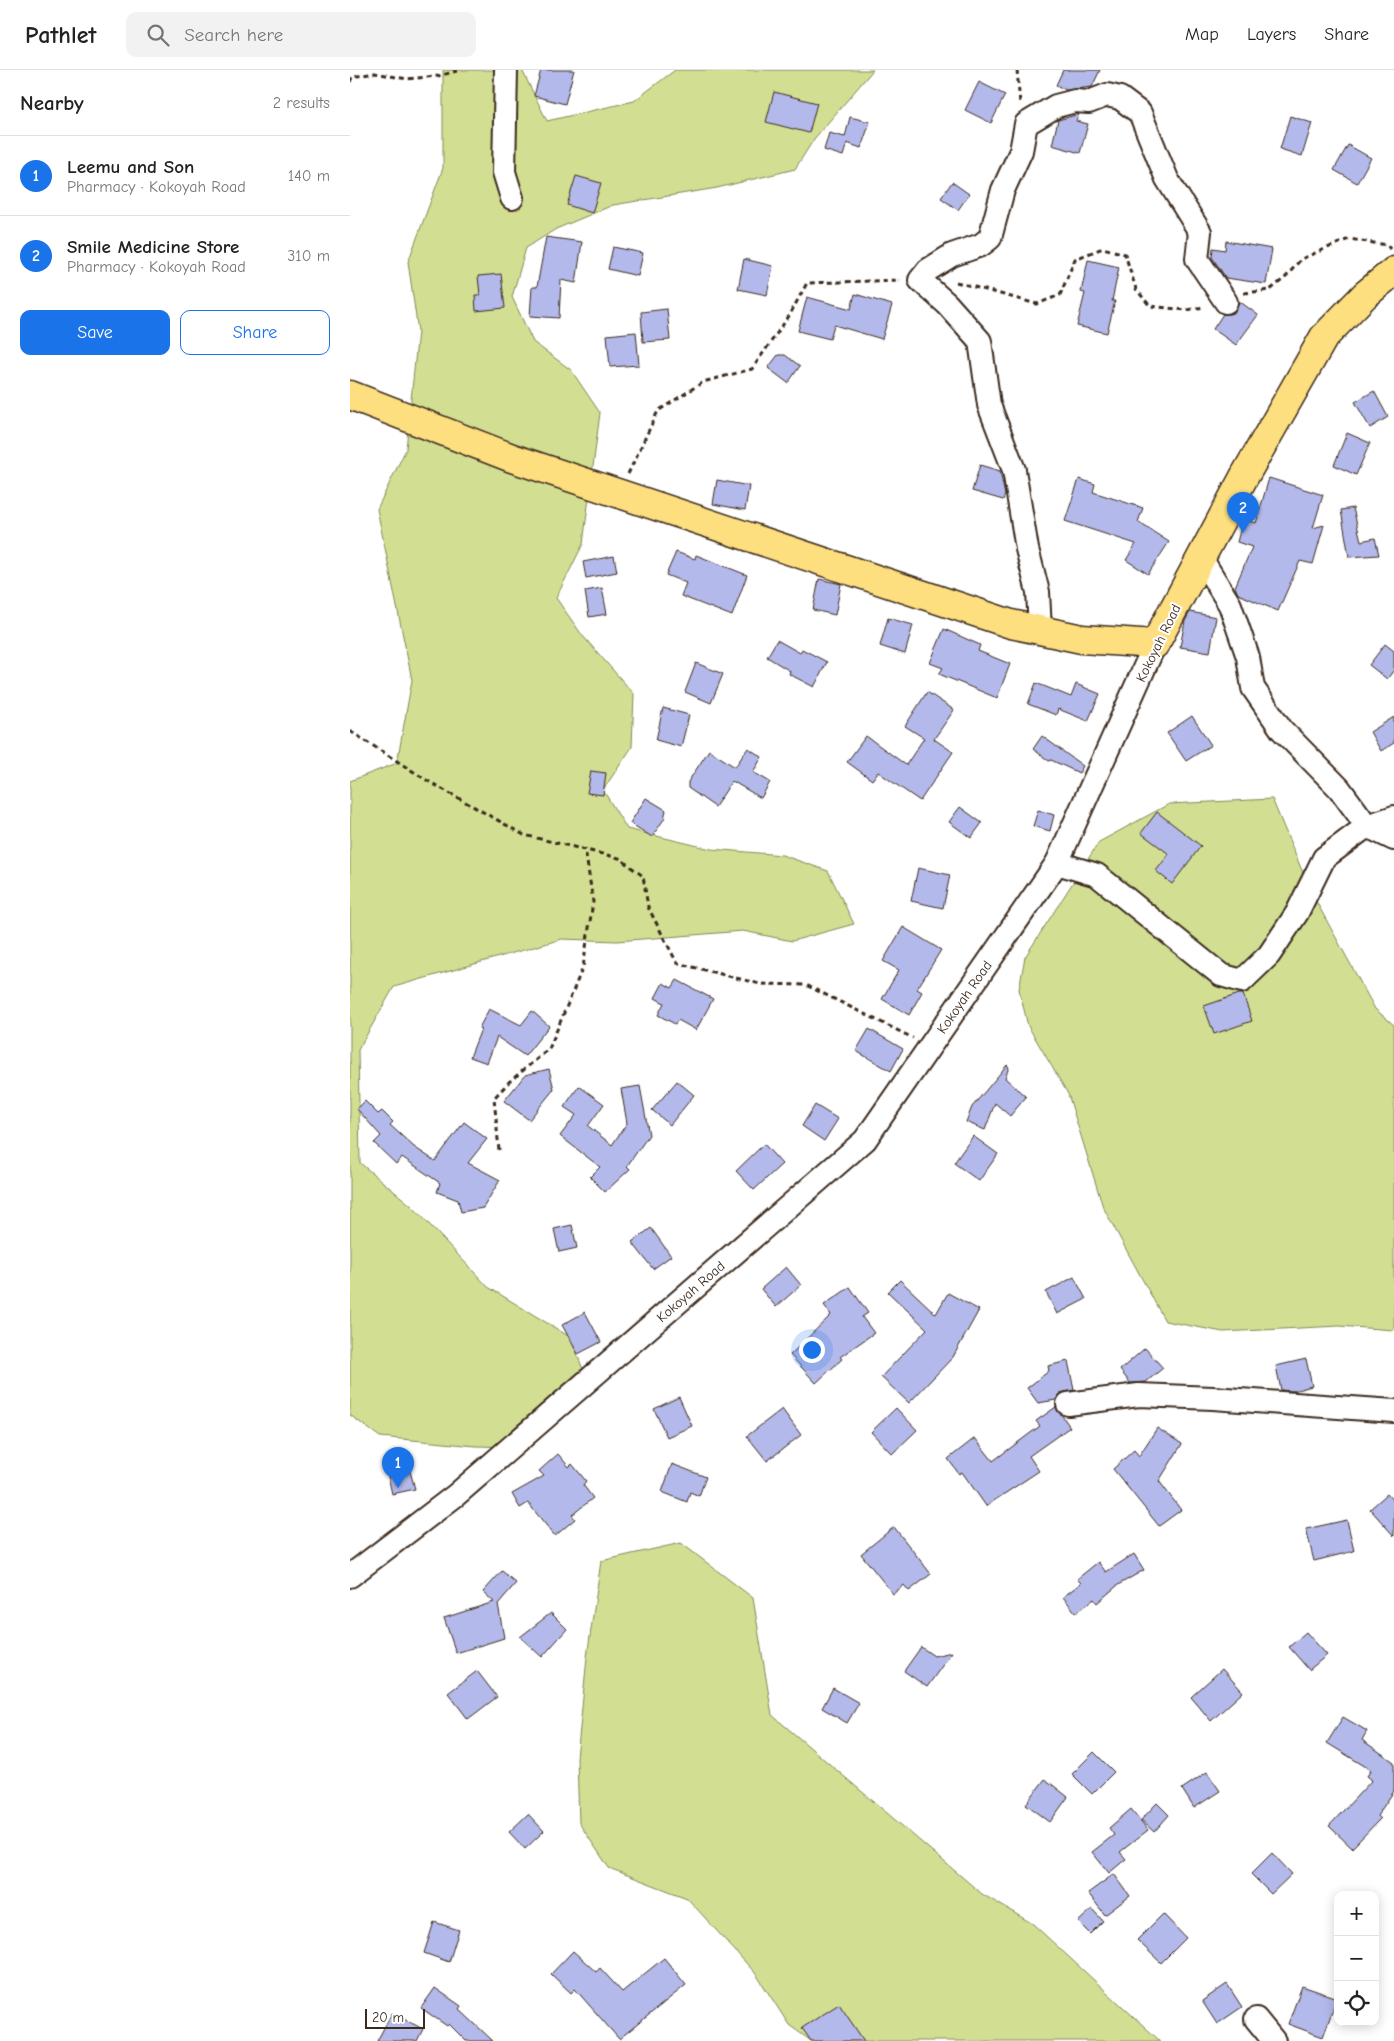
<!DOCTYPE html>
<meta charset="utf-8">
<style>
body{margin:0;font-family:"Comic Neue",sans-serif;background:#f2f2f2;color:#222}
.controls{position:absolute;right:15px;bottom:15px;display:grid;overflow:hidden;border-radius:10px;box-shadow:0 2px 12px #0003}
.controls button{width:45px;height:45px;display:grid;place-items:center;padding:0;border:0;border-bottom:1px solid #e0e0e0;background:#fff;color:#222;font:25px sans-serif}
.scale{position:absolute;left:15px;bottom:12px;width:60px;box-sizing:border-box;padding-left:5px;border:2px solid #3b2a1e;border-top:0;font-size:14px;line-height:18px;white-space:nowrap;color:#3b2a1e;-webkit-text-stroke:4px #fff;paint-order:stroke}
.you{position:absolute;left:461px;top:1279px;width:18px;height:18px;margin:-12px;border:4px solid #fff;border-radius:50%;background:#1a73e8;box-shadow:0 0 0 8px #1a73e833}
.badge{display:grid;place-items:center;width:32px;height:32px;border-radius:50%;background:#1a73e8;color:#fff;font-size:16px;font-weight:700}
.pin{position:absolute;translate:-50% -41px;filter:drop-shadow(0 1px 2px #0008)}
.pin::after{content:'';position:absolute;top:26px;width:18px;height:15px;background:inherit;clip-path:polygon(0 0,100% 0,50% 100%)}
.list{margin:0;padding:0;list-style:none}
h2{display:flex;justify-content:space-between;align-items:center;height:65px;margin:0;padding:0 20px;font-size:21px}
h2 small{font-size:16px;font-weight:400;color:#767676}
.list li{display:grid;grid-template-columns:32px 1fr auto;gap:15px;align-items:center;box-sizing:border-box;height:80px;padding:0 20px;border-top:1px solid #e0e0e0}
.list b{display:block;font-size:19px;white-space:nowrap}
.list p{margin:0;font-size:16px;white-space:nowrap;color:#767676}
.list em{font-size:16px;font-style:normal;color:#767676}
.actions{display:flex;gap:10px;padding:15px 20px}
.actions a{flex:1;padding:11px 0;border:1px solid #1a73e8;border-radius:10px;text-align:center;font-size:18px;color:#1a73e8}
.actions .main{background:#1a73e8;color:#fff}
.icon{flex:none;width:28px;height:28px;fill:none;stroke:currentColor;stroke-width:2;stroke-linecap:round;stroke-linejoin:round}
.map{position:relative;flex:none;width:1044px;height:1971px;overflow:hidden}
header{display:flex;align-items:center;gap:30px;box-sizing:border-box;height:70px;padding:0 25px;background:#fff;border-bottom:1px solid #e0e0e0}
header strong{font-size:24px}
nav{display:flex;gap:28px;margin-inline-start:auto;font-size:18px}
.search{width:350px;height:45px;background:#f2f2f2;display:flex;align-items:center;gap:12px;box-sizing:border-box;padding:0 18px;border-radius:10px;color:#767676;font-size:19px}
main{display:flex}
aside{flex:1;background:#fff}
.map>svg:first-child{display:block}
.green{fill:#d2df92;stroke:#868458}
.building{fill:#b3b9ea;stroke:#3b2a1e}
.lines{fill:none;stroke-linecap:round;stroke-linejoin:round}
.street-casing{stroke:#3b2a1e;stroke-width:26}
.primary-casing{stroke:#3b2a1e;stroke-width:31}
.path{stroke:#3b2a1e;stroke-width:3;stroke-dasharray:5 4;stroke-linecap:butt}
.street{stroke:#fff;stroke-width:22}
.primary{stroke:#fddf80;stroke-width:28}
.labels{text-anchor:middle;stroke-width:4;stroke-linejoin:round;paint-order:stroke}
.street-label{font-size:14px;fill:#3b2a1e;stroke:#fff}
</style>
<header>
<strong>Pathlet</strong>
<div class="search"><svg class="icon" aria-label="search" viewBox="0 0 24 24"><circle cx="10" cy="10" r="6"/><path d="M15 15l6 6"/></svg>Search here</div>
<nav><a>Map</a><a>Layers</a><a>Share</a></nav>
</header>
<main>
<aside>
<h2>Nearby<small>2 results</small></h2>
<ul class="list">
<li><span class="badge">1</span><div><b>Leemu and Son</b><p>Pharmacy · Kokoyah Road</p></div><em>140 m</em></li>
<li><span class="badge">2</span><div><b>Smile Medicine Store</b><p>Pharmacy · Kokoyah Road</p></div><em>310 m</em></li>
</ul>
<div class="actions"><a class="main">Save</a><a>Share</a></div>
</aside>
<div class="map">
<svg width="1044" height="1971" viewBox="0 0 1044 1971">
<rect width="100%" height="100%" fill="#fff"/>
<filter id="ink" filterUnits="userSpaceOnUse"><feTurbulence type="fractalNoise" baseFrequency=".02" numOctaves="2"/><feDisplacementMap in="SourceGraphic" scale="10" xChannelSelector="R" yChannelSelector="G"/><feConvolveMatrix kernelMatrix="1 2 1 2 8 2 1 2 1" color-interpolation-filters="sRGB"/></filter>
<g filter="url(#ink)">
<!-- green -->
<g class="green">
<path d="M 93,0 L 172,0 L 197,51 L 284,31 L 325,0 L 523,0 L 464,69 L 445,99 L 367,118 L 263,135 L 206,159 L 176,178 L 162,227 L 183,272 L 221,300 L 250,343 L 233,474 L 206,528 L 232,565 L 284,624 L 282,677 L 253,720 L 277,759 L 361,779 L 432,785 L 478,801 L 504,854 L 442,871 L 393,861 L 267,871 L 212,869 L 44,917 L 8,980 L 10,1093 L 63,1137 L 138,1217 L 220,1267 L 241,1319 L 167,1377 L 126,1376 L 30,1367 L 0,1345 L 0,711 L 47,693 L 62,610 L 27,439 L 56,379 L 68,261 L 58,192 L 93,98 Z"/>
<path d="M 922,729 L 961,822 L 1025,939 L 1044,955 L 1044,1260 L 989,1256 L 873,1262 L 815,1251 L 753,1137 L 718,1024 L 678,956 L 669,919 L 675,887 L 749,772 L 819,734 Z"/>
<path d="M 331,1473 L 403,1528 L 422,1645 L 632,1824 L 683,1854 L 810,1971 L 461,1971 L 439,1955 L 406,1904 L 337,1828 L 259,1798 L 229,1753 L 227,1688 L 237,1587 L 251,1491 Z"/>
</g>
<!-- building -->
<g class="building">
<path d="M 191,0 L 224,0 L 215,34 L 184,26 Z"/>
<path d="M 713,0 L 750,0 L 742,17 L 716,20 L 706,15 Z"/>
<path d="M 629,12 L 655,25 L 641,53 L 615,40 Z"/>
<path d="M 424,22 L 467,33 L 459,63 L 416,52 Z"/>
<path d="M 729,44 L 726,51 L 738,54 L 730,83 L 702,75 L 708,50 Z"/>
<path d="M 940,46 L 962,53 L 952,86 L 930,79 Z"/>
<path d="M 500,47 L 520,52 L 511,78 L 497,73 L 493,86 L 474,80 L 479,63 L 495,67 Z"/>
<path d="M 998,75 L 1021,88 L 1007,113 L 984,100 Z"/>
<path d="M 226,106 L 251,113 L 242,143 L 217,135 Z"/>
<path d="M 602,112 L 619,124 L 608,140 L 591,128 Z"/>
<path d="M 196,167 L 232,172 L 226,213 L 211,210 L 209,248 L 180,246 L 182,217 L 187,217 Z"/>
<path d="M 876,171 L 922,179 L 916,214 L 876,208 L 862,187 L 863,178 L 875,180 Z"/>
<path d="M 263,177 L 293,183 L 288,206 L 258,199 Z"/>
<path d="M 394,189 L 423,196 L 417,225 L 388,219 Z"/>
<path d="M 738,190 L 769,197 L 762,231 L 765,231 L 757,263 L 727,256 L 735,223 L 731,222 Z"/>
<path d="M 151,204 L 155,238 L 126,241 L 125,225 L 130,225 L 128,206 Z"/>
<path d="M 505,224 L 542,235 L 532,269 L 484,255 L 480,269 L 448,261 L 457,227 L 501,239 Z"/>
<path d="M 889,231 L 908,245 L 886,275 L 863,259 L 873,244 L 884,243 Z"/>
<path d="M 317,239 L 320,270 L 293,272 L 291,242 Z"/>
<path d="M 286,262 L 289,295 L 260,297 L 257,265 Z"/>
<path d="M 428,285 L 435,285 L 450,296 L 438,313 L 418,298 Z"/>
<path d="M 1024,321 L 1038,347 L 1020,358 L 1005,332 Z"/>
<path d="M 997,363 L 1020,373 L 1006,405 L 984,395 Z"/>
<path d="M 630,395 L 650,401 L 655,425 L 653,430 L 622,421 Z"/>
<path d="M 919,408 L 973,425 L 963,458 L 974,455 L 963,494 L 950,491 L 928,541 L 888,524 L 885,517 L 902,477 L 887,472 L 893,449 L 906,453 Z"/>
<path d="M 729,409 L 745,414 L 743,422 L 793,438 L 788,452 L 819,472 L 798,504 L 776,490 L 786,474 L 715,451 Z"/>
<path d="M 367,410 L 399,416 L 395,440 L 363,434 Z"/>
<path d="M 1003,438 L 1011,471 L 1025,468 L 1029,485 L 999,487 L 991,440 Z"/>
<path d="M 326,482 L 345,489 L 346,485 L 397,505 L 382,546 L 331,526 L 336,513 L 316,505 Z"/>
<path d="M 264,486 L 267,502 L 236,508 L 233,492 Z"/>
<path d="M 469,509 L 491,514 L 485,545 L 463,540 Z"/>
<path d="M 252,518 L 257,544 L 239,547 L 235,521 Z"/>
<path d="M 840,542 L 866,547 L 860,582 L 830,577 L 835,551 Z"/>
<path d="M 538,548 L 563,555 L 555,584 L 530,576 Z"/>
<path d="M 594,559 L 630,575 L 628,581 L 660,594 L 647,628 L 589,604 L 593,598 L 580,593 Z"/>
<path d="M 427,570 L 450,583 L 452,579 L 477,592 L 464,617 L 439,604 L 440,601 L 417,587 Z"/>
<path d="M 1035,574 L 1044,581 L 1044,600 L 1037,609 L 1019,595 Z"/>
<path d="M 346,593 L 373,604 L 361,633 L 335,622 Z"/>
<path d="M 686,613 L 721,627 L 726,614 L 750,624 L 738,651 L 708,639 L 706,645 L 678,634 Z"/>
<path d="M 577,622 L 604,640 L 584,669 L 603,682 L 570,731 L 528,702 L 522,710 L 497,692 L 516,666 L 556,695 L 574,668 L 555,656 Z"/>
<path d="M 313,638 L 339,645 L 331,677 L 306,670 Z"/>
<path d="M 842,646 L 861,675 L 836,691 L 817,663 Z"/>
<path d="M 1044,647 L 1044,673 L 1031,681 L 1020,662 Z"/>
<path d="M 692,666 L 733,696 L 729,703 L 701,690 L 699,691 L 683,679 Z"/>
<path d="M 398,678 L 412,687 L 403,702 L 420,712 L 411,728 L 382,711 L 365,737 L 338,718 L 338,712 L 359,680 L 385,697 Z"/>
<path d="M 241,701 L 256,703 L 253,725 L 237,723 Z"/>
<path d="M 296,728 L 316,740 L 314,749 L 302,767 L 280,753 Z"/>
<path d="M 610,737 L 632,753 L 621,768 L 599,752 Z"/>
<path d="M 688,740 L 704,745 L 700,761 L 683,756 Z"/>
<path d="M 807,742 L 851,776 L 822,814 L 806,801 L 819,784 L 791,763 Z"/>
<path d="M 568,798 L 600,805 L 593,838 L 561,831 Z"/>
<path d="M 553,857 L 591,880 L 567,919 L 572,922 L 559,945 L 532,929 L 549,900 L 533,891 Z"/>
<path d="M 327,910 L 363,929 L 346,960 L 328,950 L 325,954 L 308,945 L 314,933 L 305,928 L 313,913 L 322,918 Z"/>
<path d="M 889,924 L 893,924 L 902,951 L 864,964 L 854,936 Z"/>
<path d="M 139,939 L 171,955 L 182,941 L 199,956 L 175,986 L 147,967 L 137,993 L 120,987 L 131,959 L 129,958 Z"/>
<path d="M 519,959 L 553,979 L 541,1001 L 506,981 Z"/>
<path d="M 657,995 L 659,997 L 655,1008 L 676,1027 L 660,1046 L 645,1033 L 635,1060 L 616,1052 L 622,1037 Z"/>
<path d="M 199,999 L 204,1019 L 179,1050 L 154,1031 L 175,1005 Z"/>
<path d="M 327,1011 L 344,1025 L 320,1055 L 302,1040 Z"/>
<path d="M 229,1016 L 254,1034 L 238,1056 L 262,1075 L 277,1053 L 271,1019 L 290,1016 L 299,1065 L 277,1096 L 280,1099 L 255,1122 L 240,1107 L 250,1097 L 210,1066 L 226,1045 L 214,1037 Z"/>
<path d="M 15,1031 L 28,1044 L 32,1041 L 43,1052 L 40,1055 L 64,1077 L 85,1091 L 114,1052 L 137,1069 L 118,1093 L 150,1110 L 133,1138 L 111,1142 L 108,1130 L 87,1122 L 90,1113 L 52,1087 L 46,1094 L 24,1073 L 31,1066 L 7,1039 Z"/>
<path d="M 465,1035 L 488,1049 L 474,1071 L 452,1056 Z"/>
<path d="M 623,1066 L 648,1084 L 629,1111 L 604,1093 Z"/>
<path d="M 414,1074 L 432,1094 L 404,1120 L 386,1101 Z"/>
<path d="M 222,1155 L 227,1178 L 209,1182 L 204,1159 Z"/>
<path d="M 301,1158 L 321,1186 L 303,1199 L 282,1172 Z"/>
<path d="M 436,1197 L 451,1215 L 426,1237 L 411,1219 Z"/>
<path d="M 724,1207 L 736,1229 L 707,1244 L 696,1222 Z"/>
<path d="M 550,1210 L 586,1244 L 598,1223 L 629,1240 L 603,1287 L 559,1333 L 531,1307 L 577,1259 L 538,1222 Z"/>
<path d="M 500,1217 L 518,1243 L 512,1247 L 524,1263 L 490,1287 L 492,1289 L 466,1313 L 440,1285 L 481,1245 L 474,1235 Z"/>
<path d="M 235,1242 L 251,1272 L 228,1284 L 212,1255 Z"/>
<path d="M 795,1278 L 813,1298 L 796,1312 L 780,1313 L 770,1300 Z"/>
<path d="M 956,1289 L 962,1316 L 943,1321 L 931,1320 L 926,1296 Z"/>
<path d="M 718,1291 L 724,1320 L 710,1323 L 706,1330 L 688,1333 L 677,1318 L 699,1301 L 698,1296 Z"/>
<path d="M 329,1327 L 342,1356 L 317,1367 L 304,1339 Z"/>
<path d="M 706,1337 L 720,1357 L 679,1386 L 689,1401 L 636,1436 L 612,1402 L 609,1404 L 598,1389 L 625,1368 L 643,1391 L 690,1356 L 686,1351 Z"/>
<path d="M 546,1338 L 567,1360 L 542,1384 L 521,1362 Z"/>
<path d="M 432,1339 L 451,1365 L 417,1391 L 397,1366 Z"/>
<path d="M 807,1358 L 832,1374 L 809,1411 L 831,1440 L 809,1456 L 763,1399 L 784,1380 L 789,1386 Z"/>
<path d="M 208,1384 L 219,1397 L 222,1394 L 236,1411 L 233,1415 L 243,1428 L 222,1445 L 225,1449 L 205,1466 L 178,1433 L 170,1438 L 162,1424 L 194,1406 L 189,1401 Z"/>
<path d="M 322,1394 L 356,1407 L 349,1426 L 340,1422 L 337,1432 L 312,1422 Z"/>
<path d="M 60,1401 L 65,1419 L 42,1424 L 38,1406 Z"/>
<path d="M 1037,1424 L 1044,1432 L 1044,1466 L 1020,1439 Z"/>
<path d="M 997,1450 L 1004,1481 L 964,1491 L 956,1459 Z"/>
<path d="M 544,1457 L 581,1504 L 559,1521 L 554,1515 L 543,1524 L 511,1484 Z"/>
<path d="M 784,1484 L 794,1500 L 768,1515 L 747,1533 L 744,1529 L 726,1543 L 713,1527 L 731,1513 L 727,1509 L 748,1492 L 756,1502 Z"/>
<path d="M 152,1501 L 166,1513 L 148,1534 L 154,1568 L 106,1583 L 94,1548 L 144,1532 L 133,1522 Z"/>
<path d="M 201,1543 L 217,1559 L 192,1587 L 170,1567 Z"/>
<path d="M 956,1562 L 977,1585 L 959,1600 L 939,1577 Z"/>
<path d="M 571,1577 L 584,1586 L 602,1582 L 577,1617 L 554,1601 Z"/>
<path d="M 872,1599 L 893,1622 L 861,1651 L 841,1627 Z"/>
<path d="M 127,1601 L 147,1627 L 118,1649 L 98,1623 Z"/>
<path d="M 483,1618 L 509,1633 L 497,1653 L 472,1638 Z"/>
<path d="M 993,1647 L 1017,1661 L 1012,1670 L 1044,1692 L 1044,1721 L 1027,1746 L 1030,1749 L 1002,1778 L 979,1756 L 1022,1710 L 1017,1706 L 1021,1700 L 977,1673 Z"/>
<path d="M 744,1682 L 764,1702 L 742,1724 L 722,1704 Z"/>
<path d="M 857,1702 L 870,1721 L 844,1738 L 832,1719 Z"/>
<path d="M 695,1709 L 718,1727 L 700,1752 L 676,1734 Z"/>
<path d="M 807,1733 L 819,1745 L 804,1762 L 791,1750 Z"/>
<path d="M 781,1739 L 798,1760 L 770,1782 L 776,1789 L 759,1803 L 742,1782 L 764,1765 L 759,1758 Z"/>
<path d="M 178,1744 L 194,1761 L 175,1779 L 159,1762 Z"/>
<path d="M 922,1783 L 942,1804 L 921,1824 L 901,1804 Z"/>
<path d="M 764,1804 L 780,1826 L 755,1845 L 738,1823 Z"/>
<path d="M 742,1839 L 753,1851 L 740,1864 L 728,1852 Z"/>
<path d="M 813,1844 L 836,1868 L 811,1893 L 787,1870 Z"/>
<path d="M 84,1852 L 109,1860 L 99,1892 L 74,1883 Z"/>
<path d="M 223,1881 L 246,1902 L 250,1898 L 272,1922 L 314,1888 L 336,1915 L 269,1969 L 225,1919 L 221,1923 L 201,1904 Z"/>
<path d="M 877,1914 L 892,1937 L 867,1954 L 852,1931 Z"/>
<path d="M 952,1916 L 987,1928 L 973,1967 L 938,1954 Z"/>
<path d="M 85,1918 L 111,1936 L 109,1939 L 143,1971 L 116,1971 L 99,1954 L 97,1956 L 71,1938 Z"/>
<path d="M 489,1934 L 514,1971 L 461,1971 L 452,1958 Z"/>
<path d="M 42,1943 L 73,1959 L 67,1971 L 27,1971 Z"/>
</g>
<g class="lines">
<defs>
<g id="street">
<path d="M 156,0 L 154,102 L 162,128"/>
<path d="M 851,488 L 880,535 L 898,587 L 903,618 L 932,660 L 989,718 L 1017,756 L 1044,769"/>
<path d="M 690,560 L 688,522 L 677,479 L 664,400 L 639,335 L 630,271 L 597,234 L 570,210 L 578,200 L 602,185 L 631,175 L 640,168 L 653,120 L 671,81 L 676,54 L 706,36 L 725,31 L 739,32 L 757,25 L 770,28 L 790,43 L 817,109 L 850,162 L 847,189 L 876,232"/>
<path d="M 707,793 L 747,805 L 871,905 L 892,911 L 919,885 L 947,843 L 974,788 L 1017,756 L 1044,747"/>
<path d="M 718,1334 L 789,1325 L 863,1328 L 1044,1341"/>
<path id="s1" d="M 0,1506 L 106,1425 L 515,1070 L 707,793 L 805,574"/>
<path d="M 906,1949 L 924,1971"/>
</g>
<path id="primary" d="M 0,325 L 162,388 L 661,554 L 732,569 L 805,574 L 894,407 L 974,267 L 1015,225 L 1044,201"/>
</defs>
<!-- street casing -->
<use href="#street" class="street-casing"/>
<!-- primary casing -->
<use href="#primary" class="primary-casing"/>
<!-- path -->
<g class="path">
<path d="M 667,0 L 670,34"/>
<path d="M 0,12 L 2,7 L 25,3 L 57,9 L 88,6 L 111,0"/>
<path d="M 606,212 L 687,234 L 710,225 L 725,189 L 753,178 L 775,184 L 786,219 L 800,236 L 836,240 L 854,237"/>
<path d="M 894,223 L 920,220 L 936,207 L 951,189 L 999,169 L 1037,175 L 1040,179"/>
<path d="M 278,404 L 308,341 L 353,312 L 402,299 L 439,246 L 457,213 L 550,210"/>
<path d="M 0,661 L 78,711 L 174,765 L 269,788 L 293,806 L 298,837 L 327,893 L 410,914 L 456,915 L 563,968"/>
<path d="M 149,1080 L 144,1028 L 159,1012 L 199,979 L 233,897 L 243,832 L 235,778"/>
</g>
<!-- street -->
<use href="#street" class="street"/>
<!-- primary -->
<use href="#primary" class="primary"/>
</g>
</g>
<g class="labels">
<!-- street labels -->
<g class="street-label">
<text transform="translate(808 573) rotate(-64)" y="5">Kokoyah Road</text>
<text dy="5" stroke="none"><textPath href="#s1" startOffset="849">Kokoyah Road</textPath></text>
<text dy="5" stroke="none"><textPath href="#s1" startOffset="444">Kokoyah Road</textPath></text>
</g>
</g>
</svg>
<div class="controls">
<button>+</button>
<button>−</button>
<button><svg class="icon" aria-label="locate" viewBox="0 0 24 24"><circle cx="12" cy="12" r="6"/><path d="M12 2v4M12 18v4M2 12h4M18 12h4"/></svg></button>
</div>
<div class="scale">20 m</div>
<div class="you"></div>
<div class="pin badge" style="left:48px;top:1418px">1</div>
<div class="pin badge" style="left:893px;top:463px">2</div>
</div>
</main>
